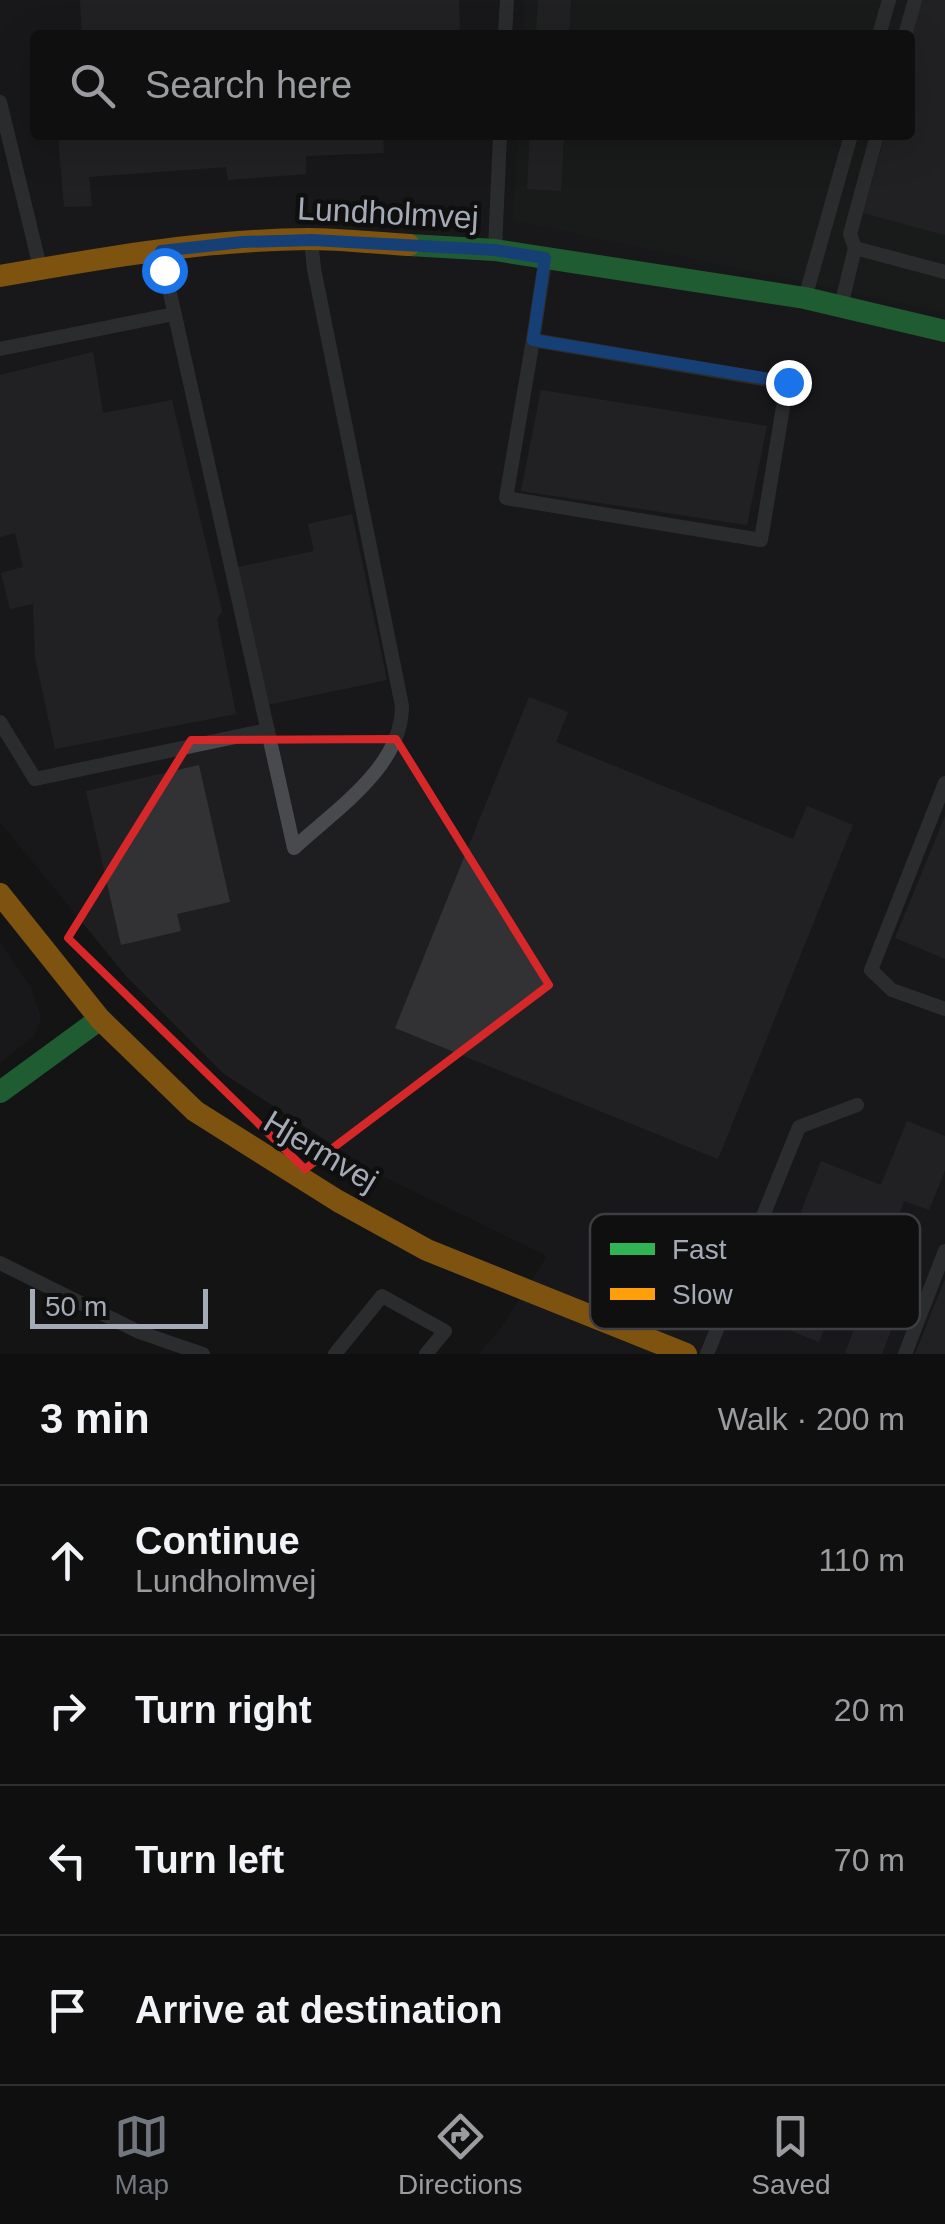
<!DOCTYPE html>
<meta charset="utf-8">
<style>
body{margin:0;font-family:Arial,sans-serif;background:#1d1d1e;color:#f1f3f6}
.scale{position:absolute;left:30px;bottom:25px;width:178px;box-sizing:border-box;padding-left:10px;border:5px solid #a5abb6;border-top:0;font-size:28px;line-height:35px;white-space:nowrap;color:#a5abb6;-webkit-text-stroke:8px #0f0f10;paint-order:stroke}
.stop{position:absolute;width:30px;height:30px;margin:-22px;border:8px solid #1a73e8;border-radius:50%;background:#fff}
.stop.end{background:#1a73e8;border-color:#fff;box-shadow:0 2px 10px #0008}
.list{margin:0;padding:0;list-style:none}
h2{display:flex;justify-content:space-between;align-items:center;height:130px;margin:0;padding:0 40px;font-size:42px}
h2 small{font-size:32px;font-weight:400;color:#9b9c9f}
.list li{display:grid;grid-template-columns:65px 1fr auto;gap:30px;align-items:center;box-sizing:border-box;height:150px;padding:0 40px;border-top:2px solid #2f2f30}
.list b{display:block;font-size:38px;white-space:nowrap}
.list p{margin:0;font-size:32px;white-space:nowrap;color:#9b9c9f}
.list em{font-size:32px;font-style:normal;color:#9b9c9f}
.icon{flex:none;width:55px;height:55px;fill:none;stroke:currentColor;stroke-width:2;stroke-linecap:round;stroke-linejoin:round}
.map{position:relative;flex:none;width:945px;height:1354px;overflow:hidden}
.search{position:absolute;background:#0f0f10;box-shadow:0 10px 40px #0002;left:30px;right:30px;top:30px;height:110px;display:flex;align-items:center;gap:25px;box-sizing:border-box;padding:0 35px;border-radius:10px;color:#9b9c9f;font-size:38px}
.sheet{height:730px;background:#0f0f10}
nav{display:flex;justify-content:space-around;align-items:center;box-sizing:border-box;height:140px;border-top:2px solid #2f2f30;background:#0f0f10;font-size:28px;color:#9b9c9f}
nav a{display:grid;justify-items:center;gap:5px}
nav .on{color:#72767e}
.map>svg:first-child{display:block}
.built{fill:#1e1e20;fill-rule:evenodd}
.green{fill:#1e251f}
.building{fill:#323234}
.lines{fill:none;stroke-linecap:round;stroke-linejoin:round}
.lane{stroke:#484a4d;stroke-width:14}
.fast{stroke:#30b455;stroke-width:22}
.slow{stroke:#ff9f0a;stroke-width:22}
.route{stroke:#1a73e8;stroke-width:12}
.marked{fill:none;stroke:#d62828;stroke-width:8;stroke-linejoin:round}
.labels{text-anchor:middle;stroke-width:9;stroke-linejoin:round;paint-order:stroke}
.street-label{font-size:32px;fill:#a5abb6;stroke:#0f0f10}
.key{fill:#0f0f10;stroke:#3c3e42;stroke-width:2.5}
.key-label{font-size:28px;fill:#a5abb6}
</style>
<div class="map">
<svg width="945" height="1354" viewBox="0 0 945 1354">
<rect width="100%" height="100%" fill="#141415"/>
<!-- built -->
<g class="built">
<path d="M 0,0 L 945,0 L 945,1354 L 479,1354 L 506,1321 L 547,1256 L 376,1173 L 224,1074 L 126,976 L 0,822 ZM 35,35 L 910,35 L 910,135 L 35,135 Z"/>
<path d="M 0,943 L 31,987 L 41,1018 L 35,1035 L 0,1063 Z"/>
</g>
<!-- green -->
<path class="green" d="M 525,0 L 945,0 L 945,312 L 513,220 L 518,135 L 910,135 L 910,35 L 523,35 Z"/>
<!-- building -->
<g class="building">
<path d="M 80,0 L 459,0 L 460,35 L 82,35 Z"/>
<path d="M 538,0 L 571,0 L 569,35 L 536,35 Z"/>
<path d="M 921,0 L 945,0 L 945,235 L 863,213 L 885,135 L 910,135 L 910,41 Z"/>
<path d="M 58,135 L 383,135 L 384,153 L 306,156 L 306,174 L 228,180 L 226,167 L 89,177 L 92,206 L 64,207 Z"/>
<path d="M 530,135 L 564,135 L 561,191 L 527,189 Z"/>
<path d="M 93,352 L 103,413 L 172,400 L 222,611 L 217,619 L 236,714 L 55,749 L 35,657 L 33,604 L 10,609 L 1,573 L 23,567 L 15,533 L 0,537 L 0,375 Z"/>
<path d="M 541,390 L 767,426 L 747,525 L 521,491 Z"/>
<path d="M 352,514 L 387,680 L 267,705 L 238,567 L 314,551 L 308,524 Z"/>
<path d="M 529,697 L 568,712 L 556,742 L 793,839 L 807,806 L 853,825 L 718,1159 L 395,1028 Z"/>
<path d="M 199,765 L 230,902 L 177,914 L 181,931 L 121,945 L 86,791 Z"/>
<path d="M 945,816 L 945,959 L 895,938 Z"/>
<path d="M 907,1121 L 945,1136 L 945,1170 L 929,1210 L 904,1201 L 895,1226 L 869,1216 L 819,1342 L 759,1318 L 821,1161 L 881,1185 Z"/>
<path d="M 945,1279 L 945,1354 L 915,1354 Z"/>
<path d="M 868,1292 L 901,1305 L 882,1354 L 848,1354 L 845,1353 Z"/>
</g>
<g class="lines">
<!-- lane -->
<g class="lane">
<path d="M 505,35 L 507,0"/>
<path d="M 879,35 L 889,0"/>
<path d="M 905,35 L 915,0"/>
<path d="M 0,102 L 40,267"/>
<path d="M 855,248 L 850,234 L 877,135"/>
<path d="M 495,249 L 500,135"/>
<path d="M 161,253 L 294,848 C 336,809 402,767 402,706 L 314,269 L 311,240"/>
<path d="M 805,298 L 851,135"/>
<path d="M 842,302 L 855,248 L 945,272"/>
<path d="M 533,340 L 787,383 L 761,540 L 506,498 Z"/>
<path d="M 533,340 L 545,262"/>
<path d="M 0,349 L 174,314"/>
<path d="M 0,722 L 35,779 L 268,730"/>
<path d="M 945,783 L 871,970 L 892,990 L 945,1009"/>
<path d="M 0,1263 L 139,1332 L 203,1354"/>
<path d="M 335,1354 L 382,1296 L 445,1331 L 426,1354"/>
<path d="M 707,1354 L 799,1127 L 857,1105"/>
<path d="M 905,1354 L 945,1251"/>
</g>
<!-- fast -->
<g class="fast">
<path d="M 409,245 L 495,250 L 805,298 L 945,331"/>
<path d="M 0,1092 L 100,1019"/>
</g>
<!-- slow -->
<g class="slow">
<path d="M 0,276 C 102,258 204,240 308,239 C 341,239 375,243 409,245"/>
<path d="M 0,894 L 100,1019 L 195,1111 L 338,1201 L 427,1250 L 686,1354"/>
</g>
</g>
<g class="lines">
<!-- route -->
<path class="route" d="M 164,270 L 161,251 L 242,242 L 312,240 L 495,250 L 545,258 L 533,340 L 788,382"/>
</g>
<!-- marked area -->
<path d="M0 0H945V1354H0ZM 396,739 L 549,985 L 305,1169 L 68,938 L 191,740 Z" fill="#141415" fill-opacity=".55" fill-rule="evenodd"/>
<path class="marked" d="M 396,739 L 549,985 L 305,1169 L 68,938 L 191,740 Z"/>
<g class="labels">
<!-- street labels -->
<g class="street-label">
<text transform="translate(388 213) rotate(3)" y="11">Lundholmvej</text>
<text transform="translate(321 1151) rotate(31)" y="11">Hjermvej</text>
</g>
</g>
<!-- legend -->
<rect x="590" y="1214" width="330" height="115" rx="15" class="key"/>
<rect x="610" y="1243" width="45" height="12" fill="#30b455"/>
<rect x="610" y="1288" width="45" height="12" fill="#ff9f0a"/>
<g class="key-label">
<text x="672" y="1259">Fast</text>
<text x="672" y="1304">Slow</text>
</g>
</svg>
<div class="scale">50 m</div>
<div class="stop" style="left:164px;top:270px"></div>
<div class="stop end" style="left:788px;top:382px"></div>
<div class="search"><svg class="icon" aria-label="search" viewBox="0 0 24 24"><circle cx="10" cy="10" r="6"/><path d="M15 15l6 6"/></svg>Search here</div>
</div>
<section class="sheet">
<h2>3 min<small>Walk · 200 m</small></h2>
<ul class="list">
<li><svg class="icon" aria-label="ahead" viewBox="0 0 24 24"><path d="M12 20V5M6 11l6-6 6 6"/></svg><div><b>Continue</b><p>Lundholmvej</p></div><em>110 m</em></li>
<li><svg class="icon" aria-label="right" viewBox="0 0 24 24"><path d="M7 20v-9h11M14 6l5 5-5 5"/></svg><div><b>Turn right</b></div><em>20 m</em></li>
<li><svg class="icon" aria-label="left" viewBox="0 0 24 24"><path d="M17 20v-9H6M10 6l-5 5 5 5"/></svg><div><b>Turn left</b></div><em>70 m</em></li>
<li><svg class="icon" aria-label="arrive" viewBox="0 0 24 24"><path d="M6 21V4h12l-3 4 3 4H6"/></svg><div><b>Arrive at destination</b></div></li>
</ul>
</section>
<nav>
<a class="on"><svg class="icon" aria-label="map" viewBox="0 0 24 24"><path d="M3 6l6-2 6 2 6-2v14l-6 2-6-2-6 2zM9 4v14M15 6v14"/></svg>Map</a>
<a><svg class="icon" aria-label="directions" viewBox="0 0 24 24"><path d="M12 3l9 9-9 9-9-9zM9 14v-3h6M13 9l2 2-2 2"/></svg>Directions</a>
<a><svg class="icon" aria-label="saved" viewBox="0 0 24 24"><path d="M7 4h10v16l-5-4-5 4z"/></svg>Saved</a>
</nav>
